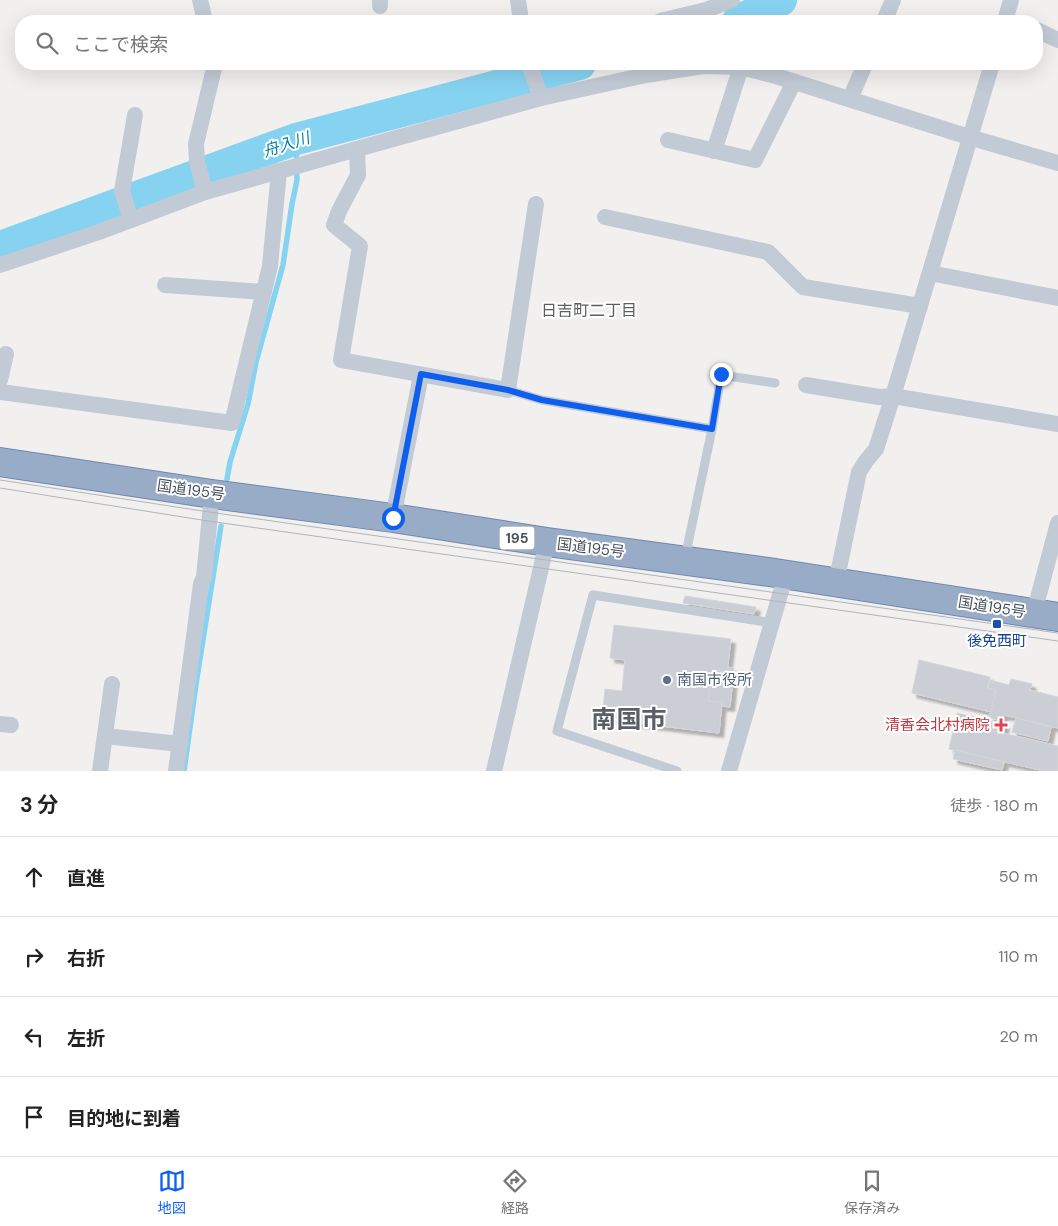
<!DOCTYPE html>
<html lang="ja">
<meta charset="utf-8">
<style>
body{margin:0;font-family:"DM Sans","Noto Sans JP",sans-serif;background:#f2f2f2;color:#222}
.stop{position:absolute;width:15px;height:15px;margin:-11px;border:4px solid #0e5fed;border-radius:50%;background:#fff}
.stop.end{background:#0e5fed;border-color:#fff;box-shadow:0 1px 5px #0008}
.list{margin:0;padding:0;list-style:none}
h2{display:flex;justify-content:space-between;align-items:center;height:65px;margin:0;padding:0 20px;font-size:21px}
h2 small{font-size:16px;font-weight:400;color:#767676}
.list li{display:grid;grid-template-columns:32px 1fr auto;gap:15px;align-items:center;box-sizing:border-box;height:80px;padding:0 20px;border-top:1px solid #e0e0e0}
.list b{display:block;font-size:19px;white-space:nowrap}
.list em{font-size:16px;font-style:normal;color:#767676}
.icon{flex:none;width:28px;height:28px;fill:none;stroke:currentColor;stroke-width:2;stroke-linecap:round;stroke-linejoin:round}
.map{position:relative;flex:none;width:1058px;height:771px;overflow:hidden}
.search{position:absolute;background:#fff;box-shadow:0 5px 20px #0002;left:15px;right:15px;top:15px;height:55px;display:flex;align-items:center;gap:12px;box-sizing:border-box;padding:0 18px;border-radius:20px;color:#767676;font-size:19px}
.sheet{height:385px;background:#fff}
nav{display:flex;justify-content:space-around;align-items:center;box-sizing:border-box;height:70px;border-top:1px solid #e0e0e0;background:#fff;font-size:14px;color:#767676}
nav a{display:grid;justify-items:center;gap:2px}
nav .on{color:#0e5fed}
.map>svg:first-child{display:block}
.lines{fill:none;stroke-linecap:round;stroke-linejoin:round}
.stream{stroke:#86d3f1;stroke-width:5.5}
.river{stroke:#86d3f1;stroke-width:32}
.building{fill:#cbced4;stroke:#d3d5db;filter:url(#shadow)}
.trunk-casing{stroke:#6f88ad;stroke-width:30}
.service{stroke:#c2cad5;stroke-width:9}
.minor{stroke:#c2cad5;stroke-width:16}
.trunk{stroke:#98acc8;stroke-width:28}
.tram{stroke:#b1b4ba;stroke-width:1}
.route{stroke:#0e5fed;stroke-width:6}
.transit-dot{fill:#1a4fb4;stroke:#fff;stroke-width:2}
.service-dot{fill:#5c6f8a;stroke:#fff;stroke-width:2}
.health-dot{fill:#e0444e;stroke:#fff;stroke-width:2}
.labels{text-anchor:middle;stroke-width:4;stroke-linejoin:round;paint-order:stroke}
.shield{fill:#fff;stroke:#7e858e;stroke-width:1}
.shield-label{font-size:14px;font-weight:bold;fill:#46515e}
.street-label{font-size:15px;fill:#46515e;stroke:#fff}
.transit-label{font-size:15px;fill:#164399;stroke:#fff}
.service-label{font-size:15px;fill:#4e5e75;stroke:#fff;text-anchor:start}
.health-label{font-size:15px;fill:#be3a42;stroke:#fff;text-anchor:end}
.water-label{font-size:16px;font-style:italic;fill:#057cab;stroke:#fff}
.neighbourhood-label{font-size:16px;fill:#5b5f65;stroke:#fff}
.town-label{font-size:25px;font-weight:bold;fill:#5b5f65;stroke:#fff}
</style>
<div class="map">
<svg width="1058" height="771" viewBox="0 0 1058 771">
<defs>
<filter id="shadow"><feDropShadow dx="4.5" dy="4.5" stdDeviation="1" flood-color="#0004"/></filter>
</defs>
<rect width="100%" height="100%" fill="#f2efef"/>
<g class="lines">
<!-- stream -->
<g class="stream">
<path d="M 227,479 L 230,462 L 248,404 L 256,362 L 283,265 L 292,204 L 297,180 L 296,139"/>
<path d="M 184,771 L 196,684 L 221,526"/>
</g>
<!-- river -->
<g class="river">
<path d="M 738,21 L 781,0"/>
<path d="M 0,247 L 296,139 L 580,64"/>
</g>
</g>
<!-- building -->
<g class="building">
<path d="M 685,596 L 756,607 L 754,614 L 683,603 Z"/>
<path d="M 614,625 L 731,639 L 727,672 L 712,670 L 708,701 L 722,702 L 719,733 L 602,719 L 605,689 L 622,691 L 625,660 L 610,658 Z"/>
<path d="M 919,660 L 990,677 L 987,688 L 996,690 L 991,712 L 912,693 Z"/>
<path d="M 727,667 L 734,668 L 730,707 L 722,706 L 722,702 L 708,701 L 712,670 L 727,672 Z"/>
<path d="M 1011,679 L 1032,684 L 1030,690 L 1058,697 L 1058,728 L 1004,715 L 1002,721 L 989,718 L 996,690 L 988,688 L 990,680 L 1009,685 Z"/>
<path d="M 957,713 L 1005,724 L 1003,733 L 955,722 Z"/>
<path d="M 1016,718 L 1051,727 L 1048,741 L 1012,732 Z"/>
<path d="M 955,722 L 1058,746 L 1058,771 L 1044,771 L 949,749 Z"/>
<path d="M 955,750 L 1004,762 L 1002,770 L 953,759 Z"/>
</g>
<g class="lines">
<defs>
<path id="trunk" d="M 0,462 L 212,494 L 393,518 L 547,542 L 769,572 L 1058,617"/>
</defs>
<!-- trunk casing -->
<use href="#trunk" class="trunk-casing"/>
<!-- service -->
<g class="service">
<path d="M 508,390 L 542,400 L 712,429"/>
<path d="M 685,558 L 712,429 L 721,375 L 775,383"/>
<path d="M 677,771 L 557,731 L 593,595 L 773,623"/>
</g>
<!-- minor -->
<g class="minor">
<path d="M 200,0 L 205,21"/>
<path d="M 518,0 L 521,21"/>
<path d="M 380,6 L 380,0"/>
<path d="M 660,21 L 706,10 L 732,0"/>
<path d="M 884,21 L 893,0"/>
<path d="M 1005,21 L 1011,0"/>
<path d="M 1037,30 L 1058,40"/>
<path d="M 529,64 L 541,98"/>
<path d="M 850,99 L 865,64"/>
<path d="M 668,140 L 755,160 L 794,82"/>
<path d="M 357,149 L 358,175 L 339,211 L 334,225 L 360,246 L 341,360 L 508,390 L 536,204"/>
<path d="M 714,151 L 741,67"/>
<path d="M 205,192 L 197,161 L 196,144 L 215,64"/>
<path d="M 605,217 L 768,252 L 803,287 L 920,306"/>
<path d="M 131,220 L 122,191 L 135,115"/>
<path d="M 0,265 L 99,232 L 205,192 L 357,149 L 541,98 L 646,75 L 703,66 L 741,67 L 776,76 L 969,137 L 1058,163"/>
<path d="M 930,273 L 1058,298"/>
<path d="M 165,285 L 264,292"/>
<path d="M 0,380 L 6,354"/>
<path d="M 806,385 L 879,397 L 893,396 L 1058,424"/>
<path d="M 0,392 L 232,423 L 270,266 L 279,171"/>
<path d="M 393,518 L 421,375"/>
<path d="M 836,583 L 859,472 L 866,461 L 876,449 L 893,396 L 992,64"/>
<path d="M 1034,613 L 1058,523"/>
<path d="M 0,724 L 11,725"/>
<path d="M 105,736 L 180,744"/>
<path d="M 100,771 L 112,684"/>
<path d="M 176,771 L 201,584 L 204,577 L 212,494"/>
<path d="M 494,771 L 547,542"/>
<path d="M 729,771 L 786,574"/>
</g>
<!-- trunk -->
<use href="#trunk" class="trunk"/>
<!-- tram -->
<g class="tram">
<path d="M 0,480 L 209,512 L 1058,633"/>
<path d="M 0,488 L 208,521 L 1058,641"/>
</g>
</g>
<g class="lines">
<!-- route -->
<path class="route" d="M 393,518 L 421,374 L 508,390 L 542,400 L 712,429 L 721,374"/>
</g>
<!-- markers -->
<rect class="transit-dot" x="992" y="619" width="10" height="10" rx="2.5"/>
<circle class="service-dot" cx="667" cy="680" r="5"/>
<path class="health-dot" d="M998.5 717.5h5v5h5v5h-5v5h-5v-5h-5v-5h5z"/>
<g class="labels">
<!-- shield labels -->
<rect class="shield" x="499.5" y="526.5" width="35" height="23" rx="4"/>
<g class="shield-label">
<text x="517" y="543">195</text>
</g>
<!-- street labels -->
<g class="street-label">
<text transform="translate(191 490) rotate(8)" y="5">国道195号</text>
<text transform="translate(591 548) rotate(7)" y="5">国道195号</text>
<text transform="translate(992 607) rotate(9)" y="5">国道195号</text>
</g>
<!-- transit labels -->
<g class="transit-label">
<text x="997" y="646">後免西町</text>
</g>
<!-- service labels -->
<g class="service-label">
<text x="677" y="685">南国市役所</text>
</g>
<!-- health labels -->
<g class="health-label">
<text x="990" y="730">清香会北村病院</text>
</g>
<!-- water labels -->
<g class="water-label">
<text transform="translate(286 144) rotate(-18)" y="6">舟入川</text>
</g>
<!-- neighbourhood labels -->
<g class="neighbourhood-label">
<text x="589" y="316">日吉町二丁目</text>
</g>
<!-- town labels -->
<g class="town-label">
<text x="629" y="728">南国市</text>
</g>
</g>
</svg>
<div class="stop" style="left:393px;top:518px"></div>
<div class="stop end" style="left:721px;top:374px"></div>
<div class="search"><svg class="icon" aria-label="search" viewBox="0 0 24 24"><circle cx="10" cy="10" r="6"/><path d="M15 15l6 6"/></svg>ここで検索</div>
</div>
<section class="sheet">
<h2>3 分<small>徒歩 · 180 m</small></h2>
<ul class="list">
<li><svg class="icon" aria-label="ahead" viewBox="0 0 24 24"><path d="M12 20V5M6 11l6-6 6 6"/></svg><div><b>直進</b></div><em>50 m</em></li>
<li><svg class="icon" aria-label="right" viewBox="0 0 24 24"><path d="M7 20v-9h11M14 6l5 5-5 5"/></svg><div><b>右折</b></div><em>110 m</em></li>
<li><svg class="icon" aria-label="left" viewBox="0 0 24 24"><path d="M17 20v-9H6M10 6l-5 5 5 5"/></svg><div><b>左折</b></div><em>20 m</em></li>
<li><svg class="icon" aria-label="arrive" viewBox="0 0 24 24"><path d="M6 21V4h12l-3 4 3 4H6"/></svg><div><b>目的地に到着</b></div></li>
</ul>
</section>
<nav>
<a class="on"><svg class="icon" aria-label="map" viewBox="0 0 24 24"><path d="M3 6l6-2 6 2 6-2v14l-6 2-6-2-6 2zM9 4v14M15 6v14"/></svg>地図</a>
<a><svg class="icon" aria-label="directions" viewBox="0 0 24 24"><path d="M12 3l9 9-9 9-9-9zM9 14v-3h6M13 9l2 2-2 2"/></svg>経路</a>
<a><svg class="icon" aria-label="saved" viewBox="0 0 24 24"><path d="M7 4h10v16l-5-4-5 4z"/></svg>保存済み</a>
</nav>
